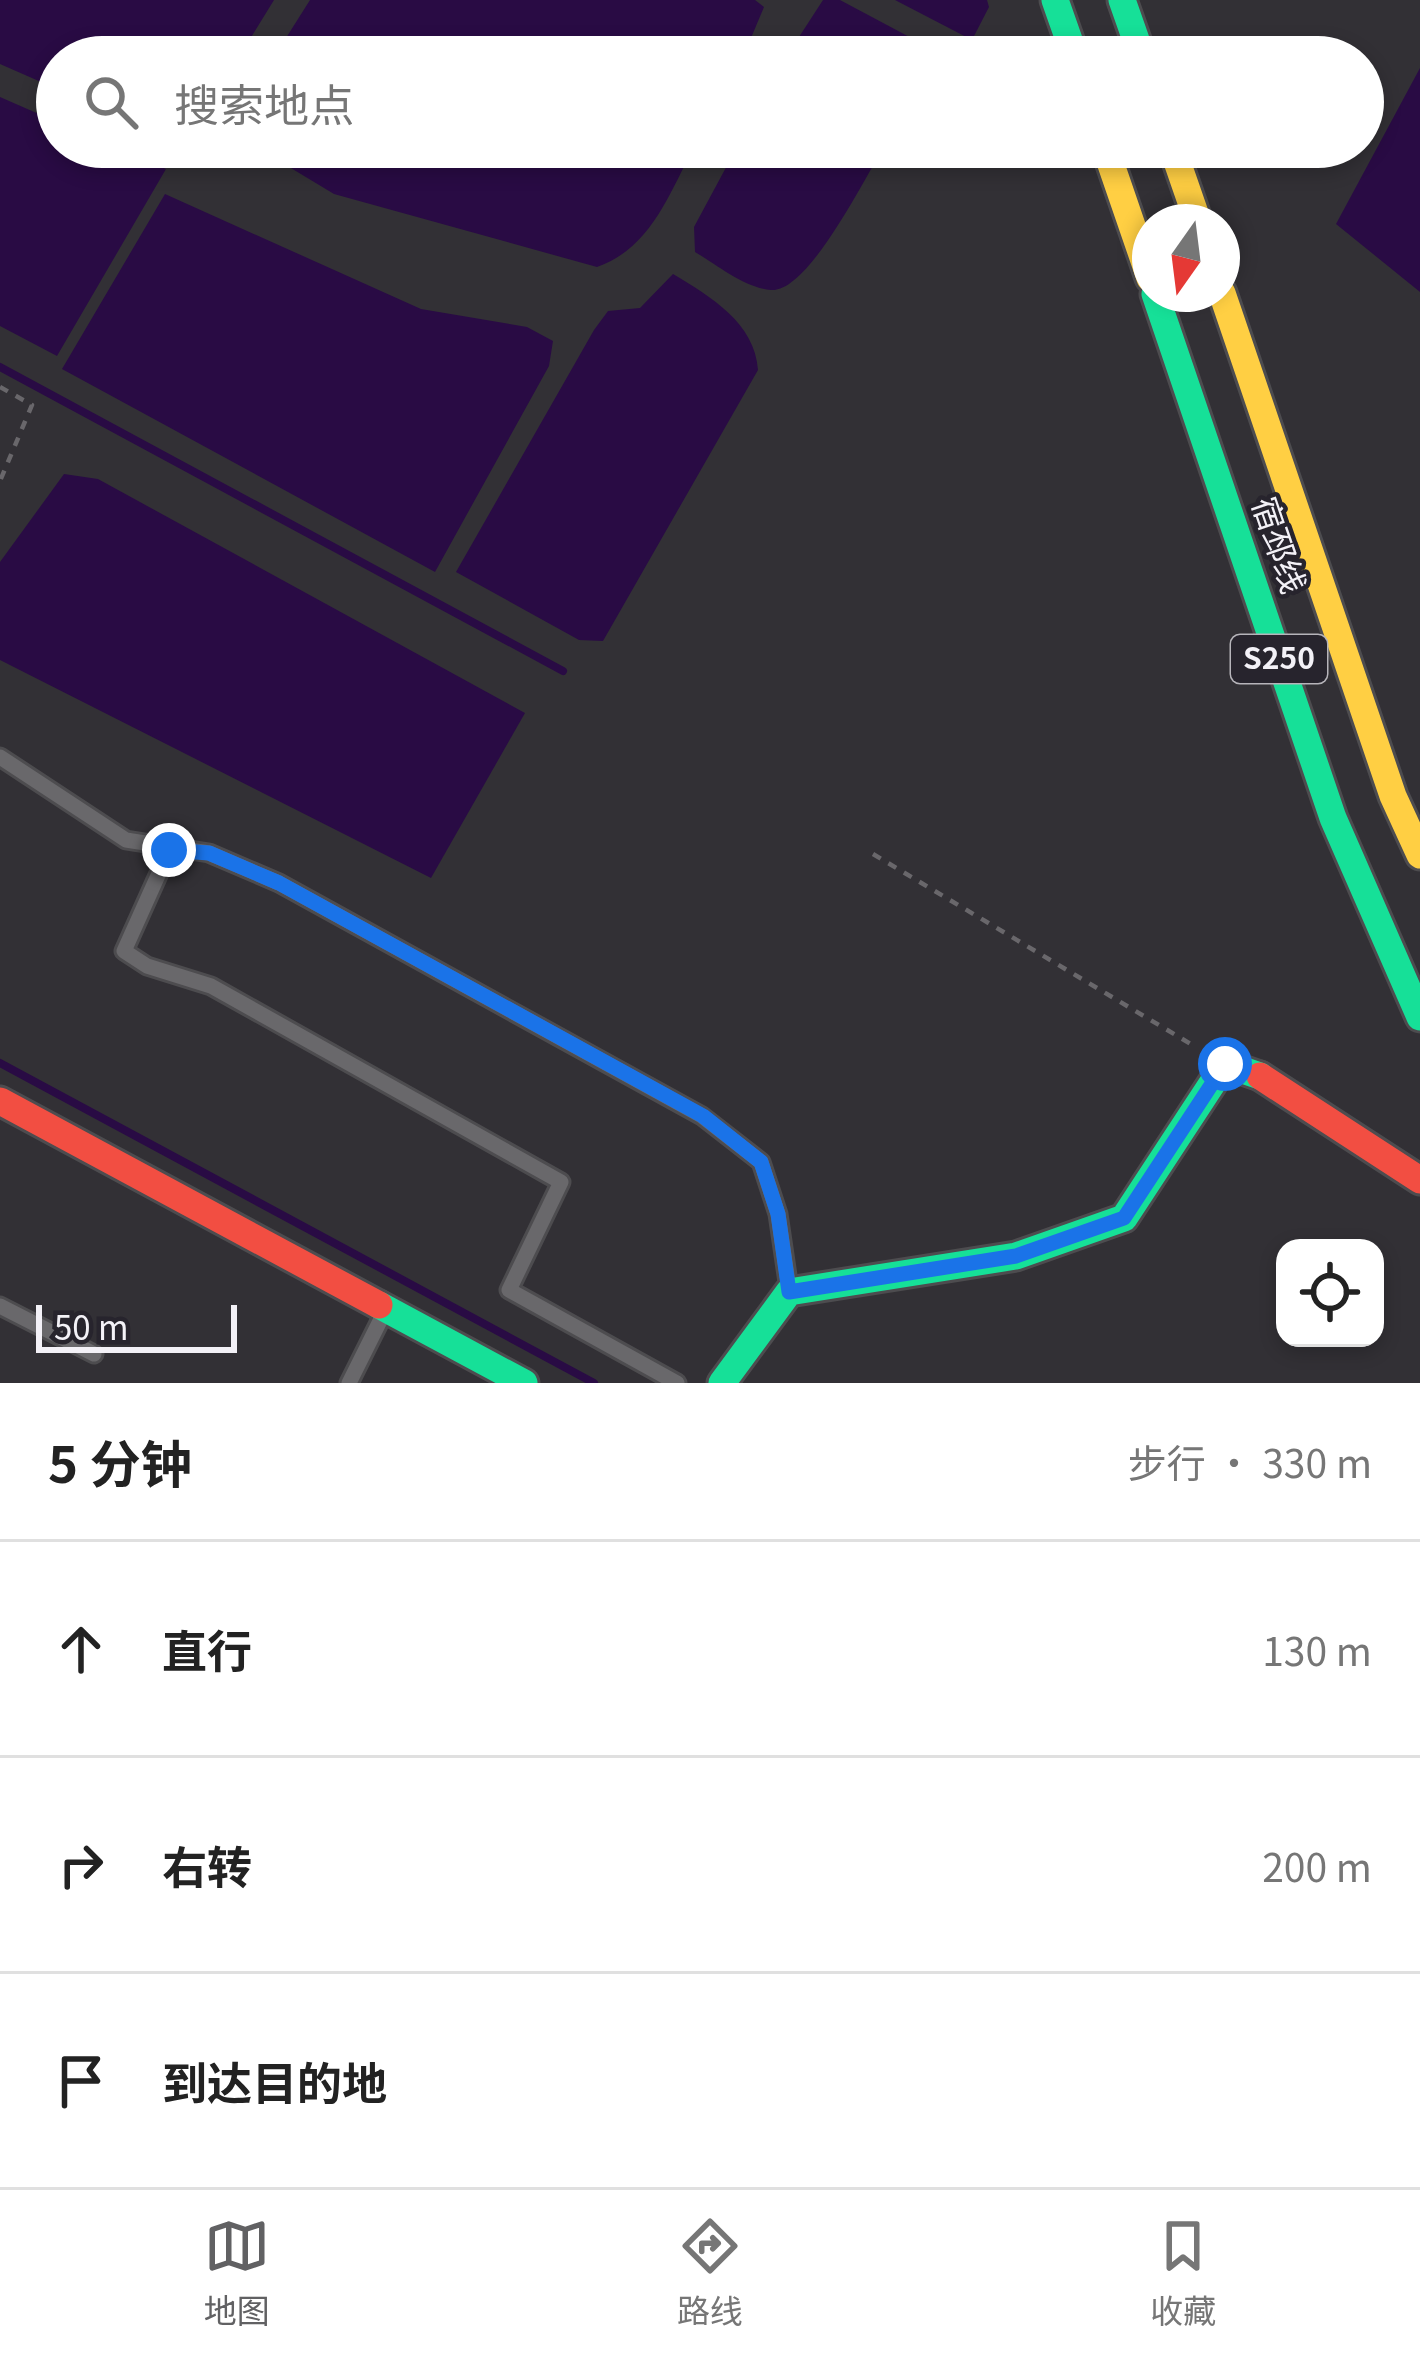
<!DOCTYPE html>
<html lang="zh">
<meta charset="utf-8">
<style>
body{margin:0;font-family:Georgia,"Noto Sans SC",serif;background:#f6f6f6;color:#222}
.controls{position:absolute;right:36px;bottom:36px;display:grid;overflow:hidden;border-radius:24px;box-shadow:0 6px 18px #0003}
.controls button{width:108px;height:108px;display:grid;place-items:center;padding:0;border:0;border-bottom:3px solid #e0e0e0;background:#fff;color:#222;font:60px sans-serif}
.compass{position:absolute;left:1132px;top:204px;width:108px;height:108px;border-radius:50%;background:#fff;box-shadow:0 6px 18px #0003;rotate:194deg}
.scale{position:absolute;left:36px;bottom:30px;width:201px;box-sizing:border-box;padding-left:12px;border:6px solid #f3f1f7;border-top:0;font-size:33px;line-height:42px;white-space:nowrap;color:#f3f1f7;-webkit-text-stroke:9px #27242d;paint-order:stroke}
.stop{position:absolute;width:36px;height:36px;margin:-27px;border:9px solid #1a73e8;border-radius:50%;background:#fff}
.stop.end{background:#1a73e8;border-color:#fff;box-shadow:0 3px 12px #0008}
.list{margin:0;padding:0;list-style:none}
h2{display:flex;justify-content:space-between;align-items:center;height:156px;margin:0;padding:0 48px;font-size:51px}
h2 small{font-size:39px;font-weight:400;color:#767676}
.list li{display:grid;grid-template-columns:78px 1fr auto;gap:36px;align-items:center;box-sizing:border-box;height:216px;padding:0 48px;border-top:3px solid #e0e0e0}
.list b{display:block;font-size:45px;white-space:nowrap}
.list em{font-size:39px;font-style:normal;color:#767676}
.icon{flex:none;width:66px;height:66px;fill:none;stroke:currentColor;stroke-width:2;stroke-linecap:round;stroke-linejoin:round}
.map{position:relative;flex:none;width:1420px;height:1383px;overflow:hidden}
.search{position:absolute;background:#fff;box-shadow:0 6px 18px #0003;left:36px;right:36px;top:36px;height:132px;display:flex;align-items:center;gap:30px;box-sizing:border-box;padding:0 42px;border-radius:66px;color:#767676;font-size:45px}
.sheet{height:804px;background:#fff}
nav{display:flex;justify-content:space-around;align-items:center;box-sizing:border-box;height:168px;border-top:3px solid #e0e0e0;background:#fff;font-size:33px;color:#767676}
nav a{display:grid;justify-items:center;gap:6px}
nav .on{color:#616163}
.map>svg:first-child{display:block}
.water{fill:#290b44}
.lines{fill:none;stroke-linecap:round;stroke-linejoin:round}
.stream{stroke:#290b44;stroke-width:8}
.lane-casing{stroke:#4d4c4f;stroke-width:21}
.fast-casing{stroke:#4d4c4f;stroke-width:33}
.slow-casing{stroke:#4d4c4f;stroke-width:33}
.jam-casing{stroke:#4d4c4f;stroke-width:33}
.path{stroke:#69676b;stroke-width:4.5;stroke-dasharray:9 9;stroke-linecap:butt}
.lane{stroke:#69686b;stroke-width:15}
.fast{stroke:#16e098;stroke-width:27}
.slow{stroke:#ffcf43;stroke-width:27}
.jam{stroke:#f24e42;stroke-width:27}
.route{stroke:#1a73e8;stroke-width:15}
.labels{text-anchor:middle;stroke-width:9;stroke-linejoin:round;paint-order:stroke}
.shield{fill:#27242d;stroke:#b6b4ba;stroke-width:3}
.shield-label{font-size:30px;font-weight:bold;fill:#f3f1f7}
.street-label{font-size:33px;fill:#f3f1f7;stroke:#27242d}
</style>
<div class="map">
<svg width="1420" height="1383" viewBox="0 0 1420 1383">
<rect width="100%" height="100%" fill="#323035"/>
<!-- water -->
<g class="water">
<path d="M 0,0 L 274,0 L 239,57 L 57,57 L 57,89 L 0,64 Z"/>
<path d="M 310,0 L 755,0 L 764,7 L 743,57 L 274,57 Z"/>
<path d="M 823,0 L 840,0 L 932,49 L 928,57 L 786,57 Z"/>
<path d="M 895,0 L 987,0 L 989,7 L 972,40 Z"/>
<path d="M 1420,68 L 1420,292 L 1336,224 Z"/>
<path d="M 0,97 L 57,122 L 57,147 L 116,147 L 166,169 L 57,356 L 0,326 Z"/>
<path d="M 256,147 L 694,147 C 669,194 651,248 597,267 L 334,194 Z"/>
<path d="M 737,147 L 884,147 C 864,179 808,293 771,290 C 745,288 717,265 695,252 L 694,227 Z"/>
<path d="M 165,194 L 421,309 L 527,327 L 553,341 L 549,366 L 435,572 L 62,369 Z"/>
<path d="M 673,274 C 711,297 755,323 758,370 L 603,641 L 579,640 L 456,572 L 594,330 L 608,311 L 640,308 Z"/>
<path d="M 64,474 L 98,479 L 525,713 L 431,878 L 0,660 L 0,562 Z"/>
</g>
<g class="lines">
<!-- stream -->
<g class="stream">
<path d="M 0,367 L 563,671"/>
<path d="M 0,1063 L 594,1383"/>
</g>
<defs>
<g id="lane">
<path d="M 0,757 L 126,840 L 209,853 L 279,883 L 702,1116 L 761,1162 L 778,1214 L 789,1289"/>
<path d="M 169,851 L 124,951 L 147,966 L 211,986 L 561,1182 L 509,1290 L 677,1383"/>
<path d="M 0,1306 L 94,1354"/>
<path d="M 349,1383 L 385,1311"/>
</g>
<g id="fast">
<path d="M 1055,0 L 1075,57"/>
<path d="M 1122,0 L 1142,57"/>
<path d="M 1155,294 L 1333,818 L 1420,1017"/>
<path d="M 379,1305 L 524,1383"/>
<path d="M 722,1383 L 789,1292 L 1016,1256 L 1124,1218 L 1225,1064 L 1260,1076"/>
</g>
<g id="slow">
<path d="M 1105,147 L 1150,278"/>
<path d="M 1172,147 L 1198,222"/>
<path d="M 1222,293 L 1393,796 L 1420,855"/>
</g>
<g id="jam">
<path d="M 1260,1076 L 1420,1180"/>
<path d="M 0,1101 L 379,1305"/>
</g>
</defs>
<!-- lane casing -->
<use href="#lane" class="lane-casing"/>
<!-- fast casing -->
<use href="#fast" class="fast-casing"/>
<!-- slow casing -->
<use href="#slow" class="slow-casing"/>
<!-- jam casing -->
<use href="#jam" class="jam-casing"/>
<!-- path -->
<g class="path">
<path d="M 0,387 L 32,405 L 0,481"/>
<path d="M 873,854 L 1194,1046"/>
</g>
<!-- lane -->
<use href="#lane" class="lane"/>
<!-- fast -->
<use href="#fast" class="fast"/>
<!-- slow -->
<use href="#slow" class="slow"/>
<!-- jam -->
<use href="#jam" class="jam"/>
</g>
<g class="lines">
<!-- route -->
<path class="route" d="M 169,850 L 209,853 L 279,883 L 703,1116 L 761,1162 L 778,1214 L 789,1292 L 1016,1256 L 1124,1218 L 1225,1064"/>
</g>
<g class="labels">
<!-- shield labels -->
<rect class="shield" x="1231" y="635" width="96" height="48" rx="9"/>
<g class="shield-label">
<text x="1279" y="669">S250</text>
</g>
<!-- street labels -->
<g class="street-label">
<text transform="translate(1279 545) rotate(71)" y="12">宿邳线</text>
</g>
</g>
</svg>
<div class="controls">
<button><svg class="icon" aria-label="locate" viewBox="0 0 24 24"><circle cx="12" cy="12" r="6"/><path d="M12 2v4M12 18v4M2 12h4M18 12h4"/></svg></button>
</div>
<svg class="compass" viewBox="-18 -18 36 36"><path d="M0-13l5 13h-10z" fill="#e53935"/><path d="M0 13l5-13h-10z" fill="#767676"/></svg>
<div class="scale">50 m</div>
<div class="stop" style="left:1225px;top:1064px"></div>
<div class="stop end" style="left:169px;top:850px"></div>
<div class="search"><svg class="icon" aria-label="search" viewBox="0 0 24 24"><circle cx="10" cy="10" r="6"/><path d="M15 15l6 6"/></svg>搜索地点</div>
</div>
<section class="sheet">
<h2>5 分钟<small>步行 · 330 m</small></h2>
<ul class="list">
<li><svg class="icon" aria-label="ahead" viewBox="0 0 24 24"><path d="M12 20V5M6 11l6-6 6 6"/></svg><div><b>直行</b></div><em>130 m</em></li>
<li><svg class="icon" aria-label="right" viewBox="0 0 24 24"><path d="M7 20v-9h11M14 6l5 5-5 5"/></svg><div><b>右转</b></div><em>200 m</em></li>
<li><svg class="icon" aria-label="arrive" viewBox="0 0 24 24"><path d="M6 21V4h12l-3 4 3 4H6"/></svg><div><b>到达目的地</b></div></li>
</ul>
</section>
<nav>
<a class="on"><svg class="icon" aria-label="map" viewBox="0 0 24 24"><path d="M3 6l6-2 6 2 6-2v14l-6 2-6-2-6 2zM9 4v14M15 6v14"/></svg>地图</a>
<a><svg class="icon" aria-label="directions" viewBox="0 0 24 24"><path d="M12 3l9 9-9 9-9-9zM9 14v-3h6M13 9l2 2-2 2"/></svg>路线</a>
<a><svg class="icon" aria-label="saved" viewBox="0 0 24 24"><path d="M7 4h10v16l-5-4-5 4z"/></svg>收藏</a>
</nav>
